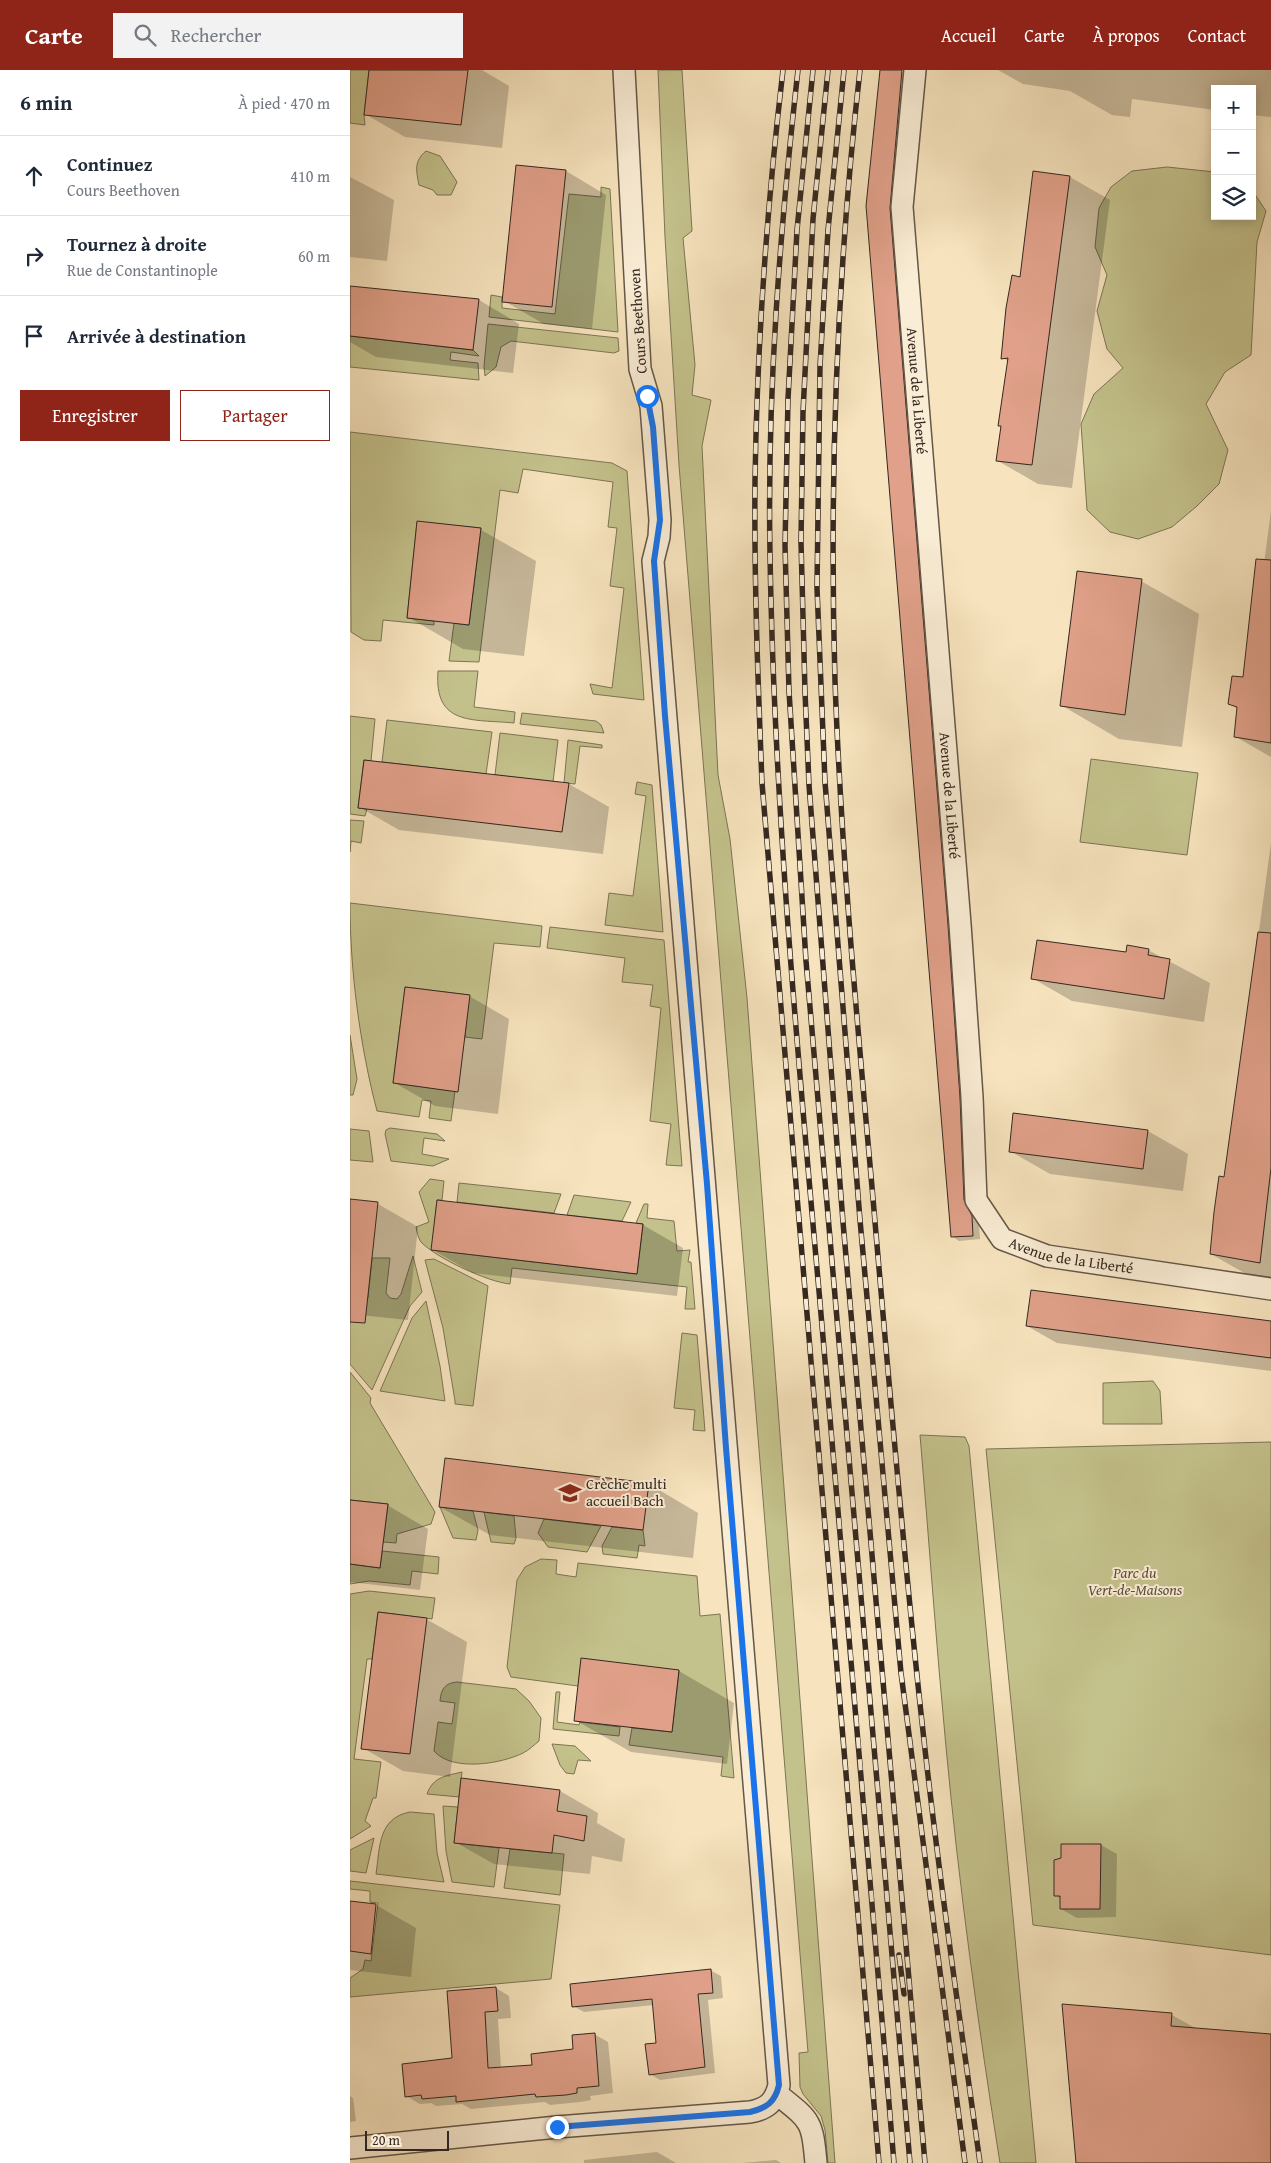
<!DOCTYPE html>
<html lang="fr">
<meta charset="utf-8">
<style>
body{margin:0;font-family:"Gentium Book Plus",serif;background:#f2f2f3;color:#1f2937}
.controls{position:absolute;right:15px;top:15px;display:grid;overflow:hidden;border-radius:0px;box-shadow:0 2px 12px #0003}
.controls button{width:45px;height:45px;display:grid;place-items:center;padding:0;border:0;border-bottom:1px solid #e0e1e3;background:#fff;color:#1f2937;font:25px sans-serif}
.scale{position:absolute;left:15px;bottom:12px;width:84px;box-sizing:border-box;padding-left:5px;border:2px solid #342820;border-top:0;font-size:14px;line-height:18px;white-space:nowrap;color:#342820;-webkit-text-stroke:4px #faedd5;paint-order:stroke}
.stop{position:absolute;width:15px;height:15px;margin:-11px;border:4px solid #1a73e8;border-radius:50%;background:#fff}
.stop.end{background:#1a73e8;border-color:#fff;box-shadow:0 1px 5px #0008}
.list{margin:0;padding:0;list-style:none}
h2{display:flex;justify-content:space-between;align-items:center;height:65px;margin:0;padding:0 20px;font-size:21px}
h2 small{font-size:16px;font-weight:400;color:#747a83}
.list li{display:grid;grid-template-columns:32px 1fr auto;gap:15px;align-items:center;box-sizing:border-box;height:80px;padding:0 20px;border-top:1px solid #e0e1e3}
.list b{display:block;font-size:19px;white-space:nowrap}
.list p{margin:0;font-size:16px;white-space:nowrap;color:#747a83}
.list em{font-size:16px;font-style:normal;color:#747a83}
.actions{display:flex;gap:10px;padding:15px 20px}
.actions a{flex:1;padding:11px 0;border:1px solid #8f2418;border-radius:0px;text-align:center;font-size:18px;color:#8f2418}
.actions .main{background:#8f2418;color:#fff}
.icon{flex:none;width:28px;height:28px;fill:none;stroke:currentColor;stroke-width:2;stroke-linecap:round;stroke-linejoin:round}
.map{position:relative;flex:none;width:921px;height:2093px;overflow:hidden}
header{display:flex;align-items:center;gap:30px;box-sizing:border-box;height:70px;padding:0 25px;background:#8f2418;color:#fff}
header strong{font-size:24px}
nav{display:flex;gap:28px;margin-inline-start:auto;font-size:18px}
.search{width:350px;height:45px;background:#f2f2f3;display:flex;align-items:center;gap:12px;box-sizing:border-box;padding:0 18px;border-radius:0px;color:#747a83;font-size:19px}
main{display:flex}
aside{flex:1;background:#fff}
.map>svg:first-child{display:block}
.green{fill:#c4c28c;stroke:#7c7556}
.shadow{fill:#0003}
.building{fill:#e0a089;stroke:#342820}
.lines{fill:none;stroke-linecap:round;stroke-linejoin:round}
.minor-casing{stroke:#655748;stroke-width:24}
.minor{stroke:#faedd5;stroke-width:21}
.rail-casing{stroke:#342820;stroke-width:5.5}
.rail{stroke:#faedd5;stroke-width:4;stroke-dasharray:11;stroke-linecap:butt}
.route{stroke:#1a73e8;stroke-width:6}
.labels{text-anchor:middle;stroke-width:4;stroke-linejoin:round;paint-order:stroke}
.street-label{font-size:15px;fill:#342820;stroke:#faedd5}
.poi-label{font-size:15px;fill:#342820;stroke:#faedd5;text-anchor:start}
.park-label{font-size:15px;font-style:italic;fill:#584e3b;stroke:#faedd5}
</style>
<header>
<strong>Carte</strong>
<div class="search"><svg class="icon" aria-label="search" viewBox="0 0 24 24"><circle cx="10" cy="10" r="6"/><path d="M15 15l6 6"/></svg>Rechercher</div>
<nav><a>Accueil</a><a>Carte</a><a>À propos</a><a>Contact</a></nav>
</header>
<main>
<aside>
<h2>6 min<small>À pied · 470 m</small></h2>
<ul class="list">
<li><svg class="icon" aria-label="ahead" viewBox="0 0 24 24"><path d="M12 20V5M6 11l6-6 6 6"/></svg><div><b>Continuez</b><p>Cours Beethoven</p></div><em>410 m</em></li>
<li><svg class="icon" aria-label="right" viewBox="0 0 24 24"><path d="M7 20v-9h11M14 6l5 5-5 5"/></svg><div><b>Tournez à droite</b><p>Rue de Constantinople</p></div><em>60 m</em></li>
<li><svg class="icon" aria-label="arrive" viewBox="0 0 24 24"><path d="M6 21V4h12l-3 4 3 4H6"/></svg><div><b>Arrivée à destination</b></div></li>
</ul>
<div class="actions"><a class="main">Enregistrer</a><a>Partager</a></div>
</aside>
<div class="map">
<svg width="921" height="2093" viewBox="0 0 921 2093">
<rect width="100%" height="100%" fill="#f7e4be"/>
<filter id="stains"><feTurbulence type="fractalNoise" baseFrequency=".004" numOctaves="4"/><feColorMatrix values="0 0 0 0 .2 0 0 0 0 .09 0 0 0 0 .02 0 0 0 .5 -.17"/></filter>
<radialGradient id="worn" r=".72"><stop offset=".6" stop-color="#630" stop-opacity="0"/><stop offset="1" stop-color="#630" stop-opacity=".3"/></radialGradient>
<!-- green -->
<g class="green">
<path d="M 0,0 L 19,0 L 14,45 L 15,55 L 0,53 Z"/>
<path d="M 308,0 L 332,0 L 342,161 L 333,168 L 345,295 L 342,325 L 361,330 L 352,376 L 368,705 L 380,769 L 397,928 L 485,2093 L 478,2093 L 475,2060 L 471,2046 L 453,2024 L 450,2017 L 449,1983 L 458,1982 L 329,395 L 315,167 Z"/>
<path d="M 76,81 L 90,86 L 107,112 L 101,125 L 87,125 L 83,120 L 69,115 C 66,100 64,91 76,81 Z"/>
<path d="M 817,97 L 865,102 L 865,146 L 902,146 L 902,120 L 916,141 L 907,172 L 901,285 L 875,302 L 856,334 L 878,380 L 869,414 L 847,436 L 822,457 L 788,469 L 760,462 L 737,440 L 731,354 L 744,324 L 773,298 L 757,279 L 747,241 L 757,205 L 745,177 L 749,138 L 761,117 L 782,101 Z"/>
<path d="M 251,117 L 260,119 L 268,262 L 139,247 L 141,225 L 152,227 L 152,238 L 205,244 L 219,124 L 251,127 Z"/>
<path d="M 138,254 L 268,268 L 269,281 L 264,283 L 161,271 L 151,277 L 146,297 L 135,306 L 134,296 Z"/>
<path d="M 0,266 L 123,280 L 129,286 L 101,282 L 100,290 L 128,293 L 129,310 L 0,297 Z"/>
<path d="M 0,362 L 262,393 L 277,401 L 294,630 L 243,624 L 240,614 L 262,618 L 274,518 L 260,516 L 267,458 L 258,457 L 263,412 L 173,399 L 168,423 L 150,420 L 129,592 L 99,591 L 104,553 L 119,555 L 131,458 L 67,452 L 57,548 L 84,551 L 84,555 L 33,550 L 31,571 L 14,570 L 1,562 Z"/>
<path d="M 88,601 L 128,601 L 124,637 L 165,642 L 164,653 C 122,649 84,656 88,601 Z"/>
<path d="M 172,643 L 246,651 L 251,655 L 254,663 L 170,654 Z"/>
<path d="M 0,646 L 25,649 L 21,691 L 14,690 L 8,738 L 17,739 L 15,746 L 0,744 Z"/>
<path d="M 37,650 L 142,662 L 136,704 L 32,692 Z"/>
<path d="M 150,663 L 208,670 L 203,712 L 145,705 Z"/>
<path d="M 218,670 L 252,675 L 252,678 L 230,676 L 225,714 L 214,713 Z"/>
<path d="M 741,689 L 848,703 L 837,785 L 730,772 Z"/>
<path d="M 287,712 L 302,715 L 313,862 L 255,855 L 259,823 L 283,826 L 296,726 L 285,724 Z"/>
<path d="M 0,750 L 14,751 L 11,773 L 1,771 L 0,782 Z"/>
<path d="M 0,833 L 192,856 L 190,877 L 144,873 L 132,969 L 115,967 L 119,925 L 55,917 L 43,1013 L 105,1021 L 101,1051 L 79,1048 L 81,1031 L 72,1030 L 69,1047 L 27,1041 C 10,976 0,901 0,833 Z"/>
<path d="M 200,857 L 314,870 L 332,1096 L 316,1095 L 321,1054 L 300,1051 L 311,938 L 300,936 L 303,915 L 272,912 L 275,888 L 197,878 Z"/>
<path d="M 0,965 L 7,1009 L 3,1025 L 0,1025 Z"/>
<path d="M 40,1058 L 87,1064 L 95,1071 L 74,1068 L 72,1084 L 99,1089 L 83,1096 L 41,1091 L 35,1064 L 36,1060 Z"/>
<path d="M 0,1059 L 19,1061 L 23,1092 L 0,1090 Z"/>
<path d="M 80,1109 L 94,1111 L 92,1130 L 87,1130 L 82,1180 L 287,1204 L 293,1154 L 286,1153 L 294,1134 L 298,1134 L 297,1148 L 324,1151 L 327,1181 L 340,1180 L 338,1192 L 341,1192 L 345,1239 L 335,1239 L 337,1217 L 162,1198 L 160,1214 C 138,1212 86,1188 71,1172 C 68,1168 67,1162 66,1157 L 79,1152 L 69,1122 Z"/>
<path d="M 109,1113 L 211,1124 L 204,1143 L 107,1132 Z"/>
<path d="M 224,1125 L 281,1132 L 272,1151 L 217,1145 Z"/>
<path d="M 63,1186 L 72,1222 L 60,1236 L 22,1320 L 0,1294 L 0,1226 L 18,1228 L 22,1188 L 40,1188 L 36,1223 L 40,1228 L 47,1229 L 51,1224 Z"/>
<path d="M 84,1189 L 138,1216 L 123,1336 L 105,1334 L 105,1331 L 93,1258 L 75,1190 Z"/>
<path d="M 76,1231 L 90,1296 L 95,1331 L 30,1321 L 62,1248 Z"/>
<path d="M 332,1263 L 347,1265 L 355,1361 L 343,1360 L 345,1340 L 324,1338 Z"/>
<path d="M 0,1302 L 21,1328 L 20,1333 L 85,1442 L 81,1454 L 47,1464 L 46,1473 L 33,1472 L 38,1434 L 0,1430 Z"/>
<path d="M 803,1311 L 810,1321 L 812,1354 L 753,1354 L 753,1313 Z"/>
<path d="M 570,1365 L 615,1367 L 619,1376 L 686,2093 L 650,2093 C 628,1955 609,1816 596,1677 C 586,1573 579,1469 570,1365 Z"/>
<path d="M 921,1372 L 921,1885 L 683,1855 L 636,1379 Z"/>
<path d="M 90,1437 L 123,1441 L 128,1460 L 126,1470 L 103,1468 Z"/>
<path d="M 134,1442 L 164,1446 L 166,1468 L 164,1474 L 141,1472 Z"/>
<path d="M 194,1449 L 251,1456 L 237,1482 L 198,1477 L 188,1463 Z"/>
<path d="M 262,1457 L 293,1460 L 295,1476 L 289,1475 L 287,1488 L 253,1484 L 252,1476 Z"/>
<path d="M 32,1481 L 89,1487 L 88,1504 L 62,1501 L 60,1515 L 19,1511 L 0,1514 L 0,1494 L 30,1498 Z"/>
<path d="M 191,1489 L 207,1490 L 206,1504 L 226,1507 L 228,1493 L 347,1506 L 350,1546 L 370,1544 L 384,1708 L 371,1706 L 373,1687 L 279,1675 L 282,1658 L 322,1662 L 329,1601 L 228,1616 L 161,1607 L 157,1597 L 167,1510 L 175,1497 Z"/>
<path d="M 19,1521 L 85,1528 L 82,1549 L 28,1542 L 22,1589 L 17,1589 L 4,1689 L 31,1692 L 26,1728 L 23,1728 L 15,1751 L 21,1756 L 0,1769 L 0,1524 Z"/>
<path d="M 107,1612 L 166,1619 L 179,1631 L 191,1648 L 189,1671 C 184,1675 179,1680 173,1683 C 151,1694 102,1702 84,1681 L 88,1652 L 102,1654 L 105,1633 L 90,1631 C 91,1619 95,1613 107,1612 Z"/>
<path d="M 206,1622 L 210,1622 L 207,1652 L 229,1655 L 230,1652 L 270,1657 L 269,1666 L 203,1659 Z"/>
<path d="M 202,1674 L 225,1676 L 241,1691 L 228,1690 L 224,1704 L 216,1703 L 210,1695 Z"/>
<path d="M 112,1702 L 109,1727 L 77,1724 C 83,1707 95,1706 112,1702 Z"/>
<path d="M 93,1736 L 108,1737 L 104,1773 L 149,1778 L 144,1817 L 102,1812 L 96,1781 Z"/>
<path d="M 60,1742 L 84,1744 L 87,1783 L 94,1812 L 26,1804 C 30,1777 28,1748 60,1742 Z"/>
<path d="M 24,1768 L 16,1803 L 0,1801 L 0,1780 Z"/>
<path d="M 160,1779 L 214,1784 L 210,1825 L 154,1818 Z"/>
<path d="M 0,1811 L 210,1835 L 201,1909 L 0,1927 L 0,1908 L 13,1899 L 15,1890 L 21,1891 L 28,1833 L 20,1832 L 20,1821 L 0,1819 Z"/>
</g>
<!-- shadow -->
<g class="shadow">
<path d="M 20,0 L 132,0 L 159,16 L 152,78 L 55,67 L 15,44 Z"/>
<path d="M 531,0 L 552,2 L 560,6 L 547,143 L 621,1136 L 629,1155 L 630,1169 L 609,1171 L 602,1166 Z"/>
<path d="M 648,0 L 921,0 L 921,47 L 902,45 L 902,19 L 865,19 L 865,40 L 782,29 L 780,47 L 762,45 L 720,21 L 673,14 Z"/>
<path d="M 216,101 L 256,125 L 242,259 L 194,254 L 154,231 Z"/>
<path d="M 684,103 L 720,107 L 760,130 L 722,418 L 688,414 L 648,391 L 653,357 L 649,355 L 659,292 L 653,288 L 671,209 Z"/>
<path d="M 0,107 L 44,130 L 37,191 L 0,187 Z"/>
<path d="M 0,217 L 129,230 L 169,254 L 163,303 L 26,287 L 0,272 Z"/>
<path d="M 921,441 L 921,687 L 886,667 L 888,639 L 879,633 L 894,609 L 911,516 Z"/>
<path d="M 68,453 L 131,460 L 186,491 L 174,586 L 113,579 L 58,547 Z"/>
<path d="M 791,511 L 849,544 L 832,677 L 769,669 L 711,635 Z"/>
<path d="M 219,714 L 259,737 L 253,784 L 49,760 L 9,737 Z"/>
<path d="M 921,773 L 921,1211 L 903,1208 L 861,1184 L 875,1109 Z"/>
<path d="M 798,880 L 860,913 L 854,952 L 722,931 L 682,908 Z"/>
<path d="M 119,926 L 159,949 L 148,1044 L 85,1036 L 45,1013 Z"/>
<path d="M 665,1045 L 798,1061 L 838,1084 L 833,1121 L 700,1104 L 660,1081 Z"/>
<path d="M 0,1130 L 28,1134 L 68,1157 L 58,1250 L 0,1244 Z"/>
<path d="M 293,1155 L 333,1178 L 327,1226 L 123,1203 L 83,1180 Z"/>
<path d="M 921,1252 L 921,1301 L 707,1273 L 677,1256 Z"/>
<path d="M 299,1414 L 348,1443 L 343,1488 L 140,1465 L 90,1437 Z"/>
<path d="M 0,1431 L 37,1435 L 78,1459 L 70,1520 L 0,1512 Z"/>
<path d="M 76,1549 L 117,1572 L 100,1707 L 53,1701 L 13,1678 Z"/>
<path d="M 329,1601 L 384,1633 L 377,1694 L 281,1682 L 225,1650 Z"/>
<path d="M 112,1710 L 210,1721 L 248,1743 L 247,1753 L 275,1769 L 272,1792 L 242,1786 L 240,1804 L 144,1794 L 105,1772 Z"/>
<path d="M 751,1775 L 767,1784 L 766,1847 L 727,1848 L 711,1839 L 711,1829 L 705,1825 Z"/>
<path d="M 0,1832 L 26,1835 L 66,1858 L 61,1907 L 0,1900 Z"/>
<path d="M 360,1900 L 371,1906 L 373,1928 L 358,1930 L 365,2003 L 310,2010 L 300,2004 L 307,1974 L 304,1935 L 234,1942 L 223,1936 Z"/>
<path d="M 146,1918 L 159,1926 L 161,1948 L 148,1949 L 151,1999 L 184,1997 L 225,1980 L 244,1964 L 258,1972 L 263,2023 L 240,2026 L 241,2030 L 230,2032 L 200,2035 L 195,2032 L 121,2039 L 112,2034 L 86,2036 L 81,2033 L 70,2034 L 56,2026 L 103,1990 Z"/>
<path d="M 822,1945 L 847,1959 L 921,1966 L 921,2093 L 727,2093 Z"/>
<path d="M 0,2026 L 3,2028 L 6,2051 L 0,2052 Z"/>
<path d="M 307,2082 L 326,2093 L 234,2093 L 234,2090 Z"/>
<path d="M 426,2090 L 431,2093 L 392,2093 Z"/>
</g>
<!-- building -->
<g class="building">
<path d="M 19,0 L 118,0 L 111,55 L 14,45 Z"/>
<path d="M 530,0 L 552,0 L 540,138 L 598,855 L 610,1028 L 614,1130 L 622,1146 L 623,1166 L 601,1167 L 516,136 Z"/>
<path d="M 166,95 L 216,100 L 202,237 L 152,232 Z"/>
<path d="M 683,101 L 720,106 L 682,395 L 646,391 L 651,356 L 648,356 L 658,288 L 651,289 L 656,238 L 662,205 L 670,207 Z"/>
<path d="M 0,216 L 129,229 L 123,280 L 0,266 Z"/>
<path d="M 67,451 L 131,458 L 119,555 L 57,548 Z"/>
<path d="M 906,489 L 921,490 L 921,673 L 884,667 L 887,637 L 878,634 L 882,606 L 893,607 Z"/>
<path d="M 727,501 L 792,509 L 775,645 L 710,636 Z"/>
<path d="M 14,690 L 219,713 L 212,762 L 8,738 Z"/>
<path d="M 908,862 L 921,863 L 921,1098 L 910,1193 L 860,1184 L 864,1142 L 869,1106 L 874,1107 Z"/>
<path d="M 687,870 L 776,882 L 777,875 L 799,879 L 798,885 L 820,889 L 814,929 L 681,909 Z"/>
<path d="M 55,917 L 120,925 L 108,1022 L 43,1013 Z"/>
<path d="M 663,1043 L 798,1060 L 793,1099 L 659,1082 Z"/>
<path d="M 0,1129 L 28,1132 L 15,1253 L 0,1252 Z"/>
<path d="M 87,1130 L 293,1154 L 287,1204 L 81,1180 Z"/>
<path d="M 681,1220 L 921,1251 L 921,1288 L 676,1256 Z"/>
<path d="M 95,1388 L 299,1413 L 293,1460 L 89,1437 Z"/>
<path d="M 0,1430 L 38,1434 L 30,1498 L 0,1494 Z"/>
<path d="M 28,1542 L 77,1548 L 60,1684 L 11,1679 Z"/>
<path d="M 231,1588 L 329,1600 L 322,1662 L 224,1651 Z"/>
<path d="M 111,1708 L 210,1720 L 207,1741 L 237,1746 L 234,1771 L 204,1765 L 202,1783 L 104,1773 Z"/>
<path d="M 711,1774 L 751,1774 L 750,1839 L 710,1839 L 710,1826 L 704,1826 L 704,1790 L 711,1788 Z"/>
<path d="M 0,1831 L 26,1834 L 21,1884 L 0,1881 Z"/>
<path d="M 361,1899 L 363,1923 L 348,1924 L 355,1997 L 299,2005 L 295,1974 L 306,1973 L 302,1929 L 222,1937 L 220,1914 Z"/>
<path d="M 146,1917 L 148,1941 L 135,1942 L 138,1998 L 182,1995 L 181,1984 L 223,1979 L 222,1965 L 245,1963 L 249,2016 L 227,2018 L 227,2023 L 216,2025 L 186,2027 L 185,2024 L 106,2032 L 106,2026 L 72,2029 L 71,2025 L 55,2027 L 52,1994 L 102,1988 L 97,1921 Z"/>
<path d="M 712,1934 L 822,1943 L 821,1956 L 921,1964 L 921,2093 L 726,2093 Z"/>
</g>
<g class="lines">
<defs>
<g id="minor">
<path id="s1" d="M 565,0 L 552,137 L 610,854 L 622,1027 L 626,1130 L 652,1169 L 697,1186 L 921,1219"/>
<path d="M 427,2024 C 461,2051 462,2050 466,2093"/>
<path d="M 0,2078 L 207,2057 L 400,2042 C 417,2039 425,2032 429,2015 L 303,491 L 309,467 L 310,450 L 301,336 L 290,299 L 274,0"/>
</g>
</defs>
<!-- minor casing -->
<use href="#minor" class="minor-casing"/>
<!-- minor -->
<use href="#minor" class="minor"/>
<defs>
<g id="rail">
<path d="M 433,0 C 417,136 407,273 405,411 C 404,511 408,612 412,713 L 529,2093"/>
<path d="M 448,0 C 430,160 417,323 420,484 C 424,730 447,976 469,1221 C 494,1511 520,1802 544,2093"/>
<path d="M 463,0 L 447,160 L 438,329 L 435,476 L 439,621 L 456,891 L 560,2093"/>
<path d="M 478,0 L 463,149 L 453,342 L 451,472 L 455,622 L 459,715 L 493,1152 L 575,2093"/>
<path d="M 494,0 L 478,160 L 470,296 L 467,518 L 475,712 L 510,1150 L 551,1603 L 615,2093"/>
<path d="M 510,0 C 487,203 479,407 485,611 C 491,780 507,949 522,1117 C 537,1292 552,1468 571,1643 C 587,1793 609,1943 630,2093"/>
<path d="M 549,1885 L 554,1924"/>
</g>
</defs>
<!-- rail casing -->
<use href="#rail" class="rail-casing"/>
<!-- rail -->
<use href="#rail" class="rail"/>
</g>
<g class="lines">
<!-- route -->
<path class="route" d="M 207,2057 L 400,2042 C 417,2038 425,2032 429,2015 L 376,1378 L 357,1114 L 315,646 L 304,491 L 310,450 L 303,357 L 297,326"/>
</g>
<!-- icons -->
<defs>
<symbol id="school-bare" viewBox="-9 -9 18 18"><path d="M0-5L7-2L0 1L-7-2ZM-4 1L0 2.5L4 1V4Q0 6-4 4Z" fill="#8f2418" stroke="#faedd5" stroke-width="2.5" paint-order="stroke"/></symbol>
</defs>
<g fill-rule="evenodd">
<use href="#school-bare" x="204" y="1407" width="32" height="32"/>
</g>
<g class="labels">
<!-- street labels -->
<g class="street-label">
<text transform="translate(288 251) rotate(-94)" y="5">Cours Beethoven</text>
<text dy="5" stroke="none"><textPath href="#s1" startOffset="322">Avenue de la Liberté</textPath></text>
<text dy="5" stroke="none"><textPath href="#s1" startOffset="728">Avenue de la Liberté</textPath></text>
<text dy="5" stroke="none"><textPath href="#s1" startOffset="1252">Avenue de la Liberté</textPath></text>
</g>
<!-- poi labels -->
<g class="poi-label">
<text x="236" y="1419">Crèche multi<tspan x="236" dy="17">accueil Bach</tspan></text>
</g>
<!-- park labels -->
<g class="park-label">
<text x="785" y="1508">Parc du<tspan x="785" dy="17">Vert-de-Maisons</tspan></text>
</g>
</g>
<rect width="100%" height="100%" filter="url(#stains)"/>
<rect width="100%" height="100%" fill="url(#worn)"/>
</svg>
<div class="controls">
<button>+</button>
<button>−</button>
<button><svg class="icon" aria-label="layers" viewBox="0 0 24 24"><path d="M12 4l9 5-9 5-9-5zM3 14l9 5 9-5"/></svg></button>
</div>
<div class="scale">20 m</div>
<div class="stop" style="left:297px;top:326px"></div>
<div class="stop end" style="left:207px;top:2057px"></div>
</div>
</main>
